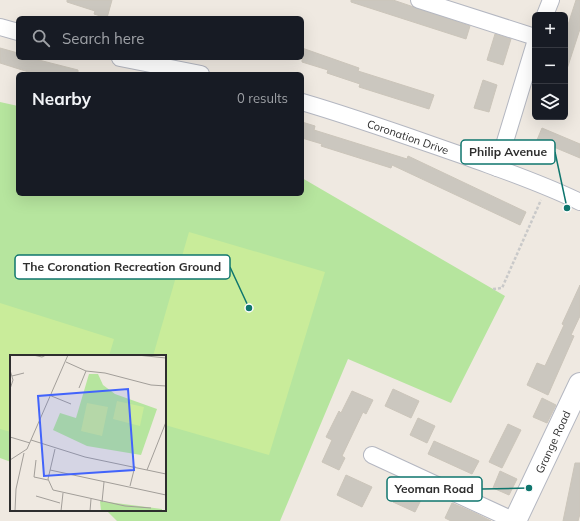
<!DOCTYPE html>
<meta charset="utf-8">
<style>
body{margin:0;font-family:Mulish,sans-serif;background:#242831;color:#f1f3f6}
.controls{position:absolute;right:12px;top:12px;display:grid;overflow:hidden;border-radius:6px;box-shadow:0 4px 16px #0002}
.controls button{width:36px;height:36px;display:grid;place-items:center;padding:0;border:0;border-bottom:1px solid #363941;background:#171b24;color:#f1f3f6;font:20px sans-serif}
.list{margin:0;padding:0;list-style:none}
h2{display:flex;justify-content:space-between;align-items:center;height:52px;margin:0;padding:0 16px;font-size:17px}
h2 small{font-size:13px;font-weight:400;color:#9ea1a6}
.icon{flex:none;width:22px;height:22px;fill:none;stroke:currentColor;stroke-width:2;stroke-linecap:round;stroke-linejoin:round}
.map{position:relative;flex:none;width:580px;height:521px;overflow:hidden}
.search{position:absolute;background:#171b24;box-shadow:0 4px 16px #0002;left:16px;top:16px;width:288px;height:44px;display:flex;align-items:center;gap:10px;box-sizing:border-box;padding:0 14px;border-radius:6px;color:#9ea1a6;font-size:15px}
.panel{position:absolute;background:#171b24;box-shadow:0 4px 16px #0002;left:16px;top:72px;width:288px;height:124px;border-radius:6px}
.map>svg:first-child{display:block}
.green{fill:#b6e59e}
.pitch{fill:#c9ec9a}
.building{fill:#cbc7bf;stroke:#cbc5ba}
.lines{fill:none;stroke-linecap:round;stroke-linejoin:round}
.street-casing{stroke:#b4b7c1;stroke-width:18}
.secondary-casing{stroke:#b4b7c1;stroke-width:24}
.path{stroke:#c9c9c9;stroke-width:2.5;stroke-dasharray:3 2;stroke-linecap:butt}
.street{stroke:#fff;stroke-width:16}
.secondary{stroke:#fff;stroke-width:22}
.labels{text-anchor:middle;stroke-width:3.5;stroke-linejoin:round;paint-order:stroke}
.street-label{font-size:11px;fill:#2e2e2e;stroke:#fff}
.inset-road{fill:none;stroke:#a29e99;stroke-width:1}
.view{fill:#4264fb;fill-opacity:0.15;stroke:#4264fb;stroke-width:2}
.inset-edge{fill:none;stroke:#2e2e2e;stroke-width:2}
.leader{fill:none;stroke:#0f766e;stroke-width:1.5}
.callout-dot{fill:#0f766e;stroke:#fff;stroke-width:1.5}
.callout{fill:#fff;stroke:#0f766e;stroke-width:1.5}
.callout-label{font-size:12px;text-anchor:middle;font-weight:bold;fill:#2e2e2e}
</style>
<div class="map">
<svg width="580" height="521" viewBox="0 0 580 521">
<rect width="100%" height="100%" fill="#efe9e1"/>
<!-- green -->
<path class="green" d="M 0,102 L 18,106 L 18,194 L 302,194 L 302,178 L 505,296 L 451,403 L 348,359 L 280,521 L 117,521 L 106,510 L 165,510 L 165,356 L 11,356 L 11,462 L 0,458 Z"/>
<!-- pitch -->
<g class="pitch">
<path d="M 189,232 L 325,272 L 269,455 L 165,425 L 165,356 L 153,356 Z"/>
<path d="M 0,303 L 114,339 L 109,356 L 11,356 L 11,432 L 0,429 Z"/>
</g>
<!-- building -->
<g class="building">
<path d="M 67,0 L 112,0 L 107,18 L 94,14 L 95,11 L 67,2 Z"/>
<path d="M 351,0 L 393,0 L 470,26 L 466,39 L 351,2 Z"/>
<path d="M 576,0 L 580,0 L 580,29 L 567,69 L 565,69 L 565,34 Z"/>
<path d="M 495,34 L 511,39 L 503,65 L 487,60 Z"/>
<path d="M 0,48 L 18,53 L 18,58 L 31,58 L 78,70 L 78,74 L 35,74 L 0,63 Z"/>
<path d="M 302,48 L 359,68 L 358,71 L 434,95 L 429,109 L 359,87 L 360,84 L 327,73 L 328,70 L 302,62 Z"/>
<path d="M 483,80 L 497,85 L 489,112 L 474,108 Z"/>
<path d="M 302,122 L 315,126 L 314,130 L 407,159 L 408,156 L 526,212 L 520,225 L 392,165 L 391,168 L 321,146 L 322,144 L 302,138 Z"/>
<path d="M 542,128 L 580,144 L 580,158 L 537,140 Z"/>
<path d="M 580,285 L 580,316 L 571,335 L 574,336 L 548,395 L 527,385 L 537,363 L 545,366 L 564,325 L 562,324 Z"/>
<path d="M 393,389 L 419,401 L 411,418 L 385,406 Z"/>
<path d="M 352,391 L 373,400 L 366,414 L 363,412 L 342,456 L 345,458 L 339,470 L 322,462 L 332,440 L 326,437 L 339,411 L 341,413 Z"/>
<path d="M 542,398 L 556,405 L 547,423 L 533,417 Z"/>
<path d="M 418,418 L 435,426 L 427,443 L 410,435 Z"/>
<path d="M 508,424 L 521,430 L 502,468 L 489,462 Z"/>
<path d="M 434,441 L 479,461 L 472,474 L 428,454 Z"/>
<path d="M 575,463 L 580,463 L 580,514 L 578,521 L 563,521 Z"/>
<path d="M 500,471 L 517,479 L 509,495 L 493,488 Z"/>
<path d="M 346,475 L 372,487 L 362,507 L 337,495 Z"/>
<path d="M 403,481 L 425,492 L 415,512 L 393,502 Z"/>
<path d="M 452,503 L 475,513 L 491,521 L 451,521 L 445,518 Z"/>
</g>
<g class="lines">
<defs>
<g id="street">
<path d="M 419,0 L 535,37"/>
<path d="M 545,15 L 551,0"/>
<path d="M 0,27 L 18,32"/>
<path d="M 120,58 L 201,74"/>
<path d="M 302,102 C 357,118 412,138 467,157 C 505,171 544,184 580,202"/>
<path d="M 497,168 L 535,43"/>
<path d="M 372,455 L 515,521"/>
</g>
<path id="secondary" d="M 515,521 L 580,384"/>
</defs>
<!-- street casing -->
<use href="#street" class="street-casing"/>
<!-- secondary casing -->
<use href="#secondary" class="secondary-casing"/>
<!-- path -->
<path class="path" d="M 493,289 L 502,288 L 541,200"/>
<!-- street -->
<use href="#street" class="street"/>
<!-- secondary -->
<use href="#secondary" class="secondary"/>
</g>
<g class="labels">
<!-- street labels -->
<g class="street-label">
<text transform="translate(408 137) rotate(19)" y="4">Coronation Drive</text>
<text transform="translate(553 442) rotate(-65)" y="4">Grange Road</text>
</g>
</g>
<!-- overview -->
<g transform="translate(10 355)">
<rect width="156" height="156" fill="#efe9e1"/>
<path d="M 79,19 L 88,19 L 93,30 L 105,39 L 147,54 L 131,100 L 77,91 L 43,75 L 50,58 L 66,63 ZM 90,146 L 152,154 L 152,156 L 91,156 Z" fill="#b6e59e"/>
<path d="M 107,46 L 134,52 L 130,71 L 103,64 ZM 77,48 L 98,52 L 92,81 L 71,76 Z" fill="#c9ec9a"/>
<path class="inset-road" d="M 23,0 L 32,2 L 36,0M 127,0 L 156,3M 56,7 L 76,16 L 95,18 L 141,30 L 156,31M 0,15 L 3,25 L 0,34M 2,21 L 14,18M 69,33 L 76,16M 39,40 L 61,49M 0,82 L 20,88M 21,85 L 75,102 L 156,119M 45,94 L 38,124 L 43,135 L 115,151 L 141,153M 0,105 L 17,94 L 58,0M 26,105 L 24,122 L 38,125M 40,115 L 156,140M 137,115 L 156,67M 120,131 L 125,111M 26,141 L 50,148M 92,147 L 94,127M 5,156 L 6,134 L 14,98M 51,156 L 53,138M 80,156 L 81,144"/>
<path class="view" d="M 118,34 L 124,115 L 34,121 L 28,41 Z"/>
<rect width="156" height="156" class="inset-edge"/>
</g>
<!-- callouts -->
<path class="leader" d="M567 208L555 152M249 308L230 267M529 488L482 489"/>
<g class="callout-dot">
<circle cx="567" cy="208" r="4"/>
<circle cx="249" cy="308" r="4"/>
<circle cx="529" cy="488" r="4"/>
</g>
<g class="callout">
<rect x="461" y="140" width="94" height="24" rx="4"/>
<rect x="15" y="255" width="215" height="24" rx="4"/>
<rect x="387" y="477" width="95" height="24" rx="4"/>
</g>
<g class="callout-label">
<text x="508" y="156">Philip Avenue</text>
<text x="122" y="271">The Coronation Recreation Ground</text>
<text x="434" y="493">Yeoman Road</text>
</g>
</svg>
<div class="controls">
<button>+</button>
<button>−</button>
<button><svg class="icon" aria-label="layers" viewBox="0 0 24 24"><path d="M12 4l9 5-9 5-9-5zM3 14l9 5 9-5"/></svg></button>
</div>
<div class="search"><svg class="icon" aria-label="search" viewBox="0 0 24 24"><circle cx="10" cy="10" r="6"/><path d="M15 15l6 6"/></svg>Search here</div>
<section class="panel">
<h2>Nearby<small>0 results</small></h2>
<ul class="list">
</ul>
</section>
</div>
